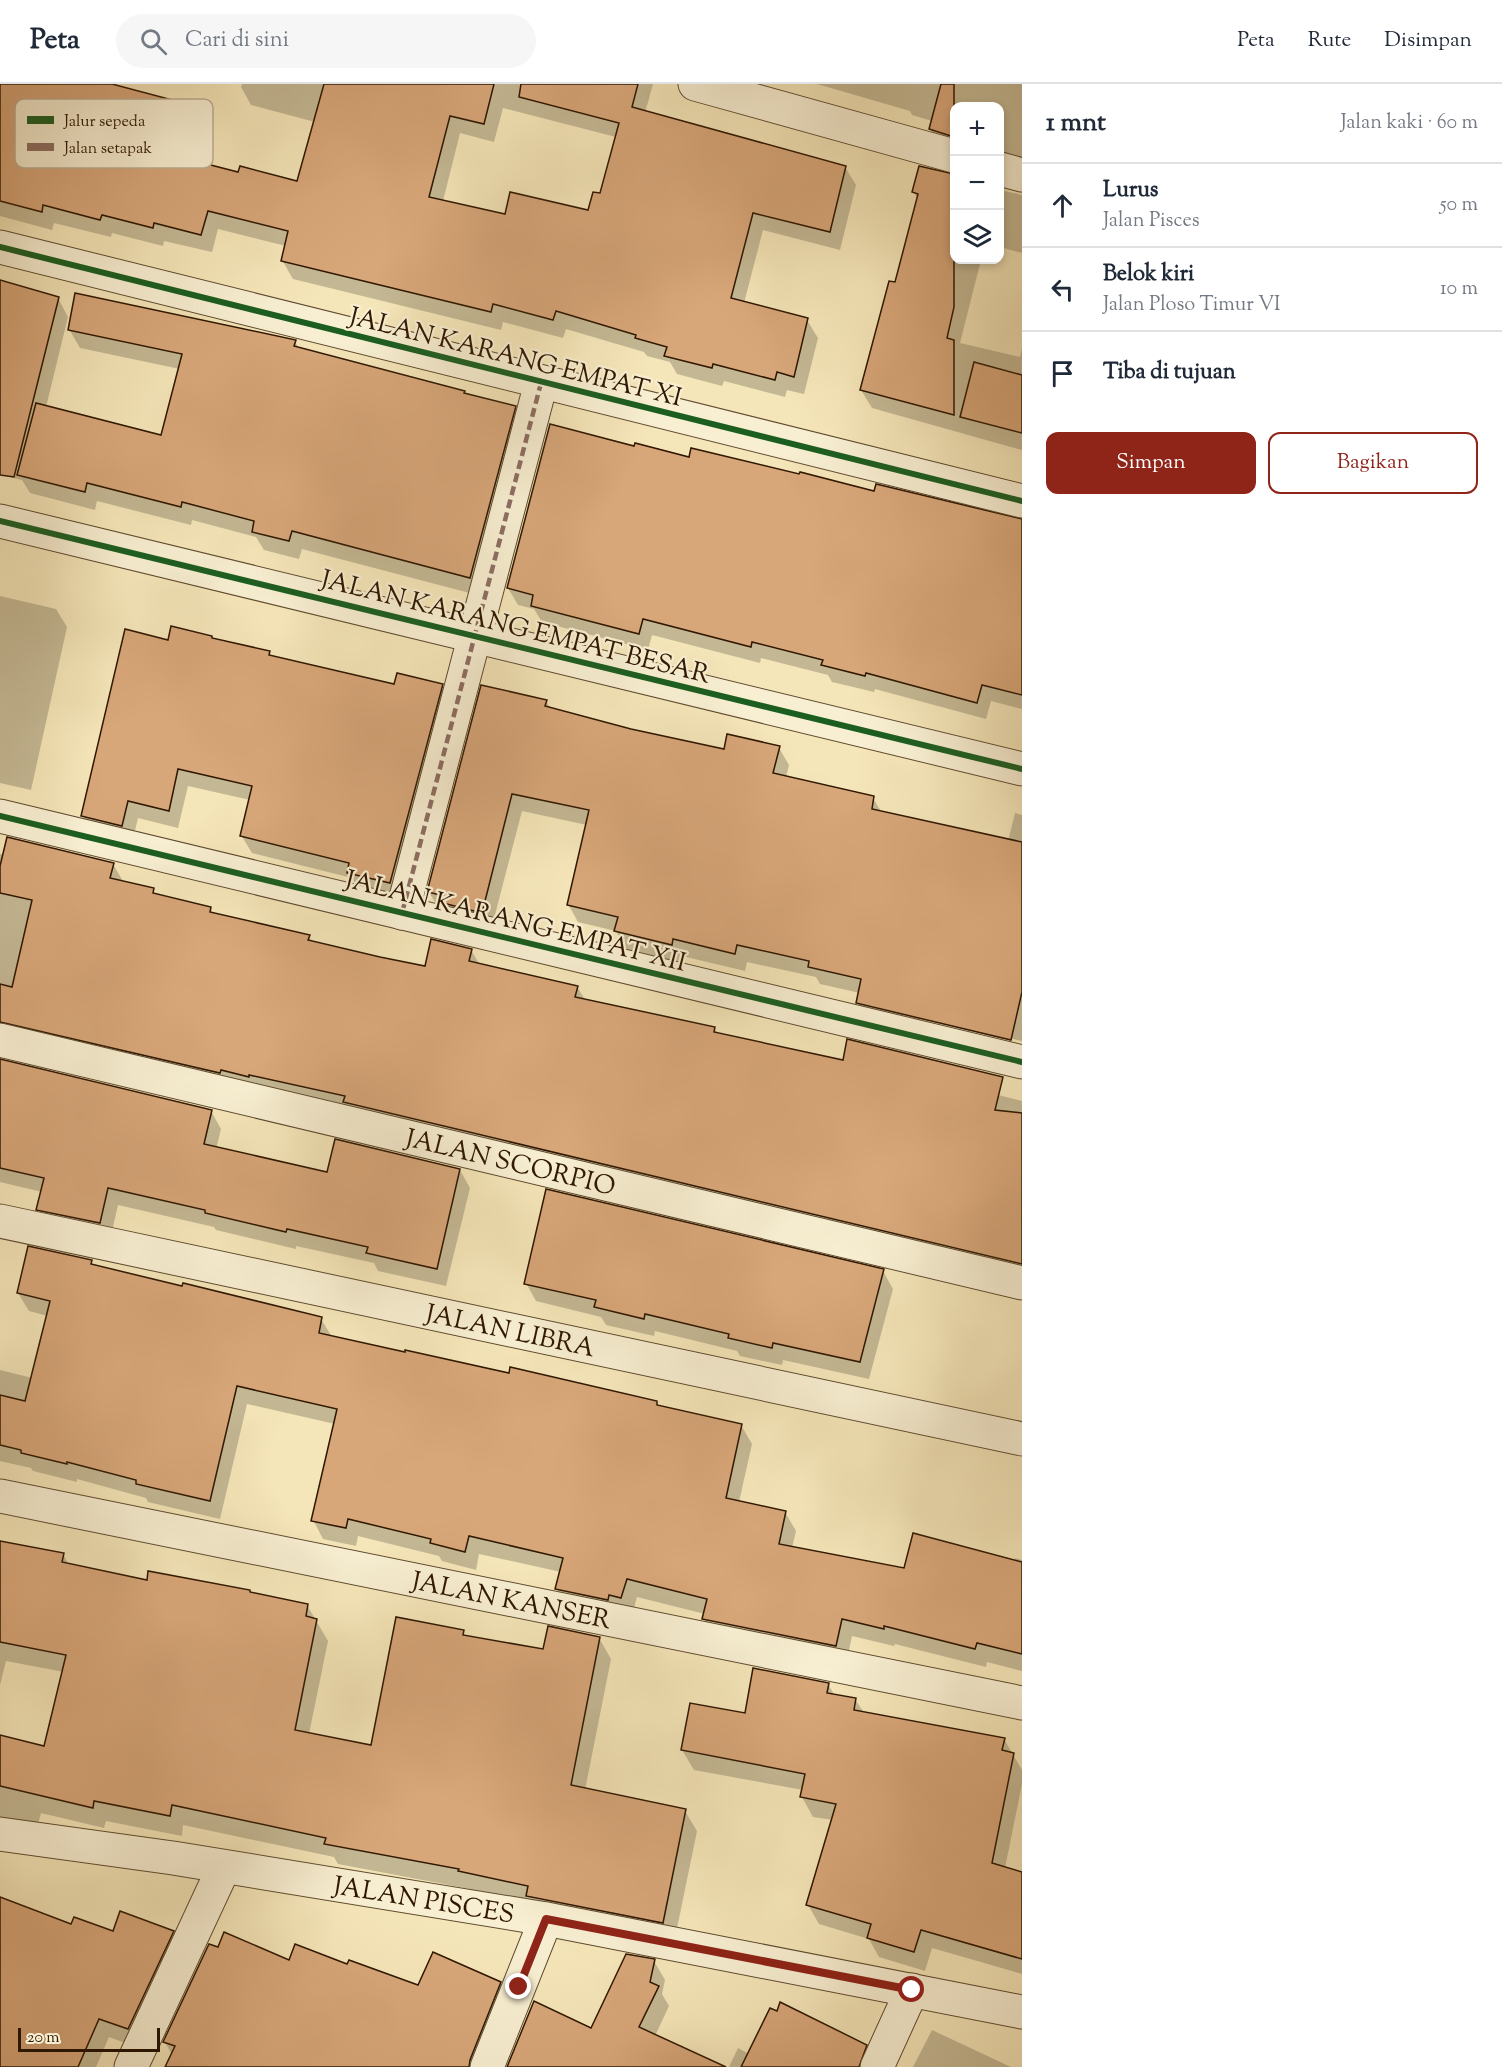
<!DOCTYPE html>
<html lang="id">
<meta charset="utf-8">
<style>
body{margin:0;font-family:"Sorts Mill Goudy",serif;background:#f6f6f7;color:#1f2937}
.controls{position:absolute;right:18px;top:18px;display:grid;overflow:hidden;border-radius:12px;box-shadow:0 3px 9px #0003}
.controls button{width:54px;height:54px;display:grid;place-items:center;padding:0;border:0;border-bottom:2px solid #e0e1e3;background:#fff;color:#1f2937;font:30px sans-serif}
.scale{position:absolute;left:18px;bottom:15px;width:142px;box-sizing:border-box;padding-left:6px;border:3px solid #2f1701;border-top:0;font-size:16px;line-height:21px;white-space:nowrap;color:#2f1701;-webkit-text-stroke:4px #f8efd2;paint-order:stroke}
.stop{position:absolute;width:18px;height:18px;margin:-14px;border:4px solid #8f2418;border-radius:50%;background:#fff}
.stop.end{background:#8f2418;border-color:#fff;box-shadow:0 2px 6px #0008}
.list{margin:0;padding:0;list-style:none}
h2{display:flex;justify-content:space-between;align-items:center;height:78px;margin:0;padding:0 24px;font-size:26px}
h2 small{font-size:20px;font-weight:400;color:#747a83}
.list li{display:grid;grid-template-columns:39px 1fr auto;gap:18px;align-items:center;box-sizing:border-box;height:84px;padding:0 24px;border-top:2px solid #e0e1e3}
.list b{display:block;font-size:22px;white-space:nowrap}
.list p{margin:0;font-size:20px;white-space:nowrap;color:#747a83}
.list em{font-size:20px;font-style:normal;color:#747a83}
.actions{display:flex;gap:12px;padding:18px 24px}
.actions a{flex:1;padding:14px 0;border:2px solid #8f2418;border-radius:12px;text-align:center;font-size:21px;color:#8f2418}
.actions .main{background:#8f2418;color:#fff}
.icon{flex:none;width:33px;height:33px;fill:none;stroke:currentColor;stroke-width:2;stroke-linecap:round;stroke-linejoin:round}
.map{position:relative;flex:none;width:1022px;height:1983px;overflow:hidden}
header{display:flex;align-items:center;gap:36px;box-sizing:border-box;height:84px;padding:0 30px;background:#fff;border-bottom:2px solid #e0e1e3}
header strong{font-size:28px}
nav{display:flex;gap:33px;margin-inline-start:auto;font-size:21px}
.search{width:420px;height:54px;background:#f6f6f7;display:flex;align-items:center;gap:15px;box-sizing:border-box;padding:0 21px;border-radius:33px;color:#747a83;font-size:22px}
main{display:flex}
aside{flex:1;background:#fff}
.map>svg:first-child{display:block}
.shadow{fill:#0003;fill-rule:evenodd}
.building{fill:#d7a679;stroke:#2f1701;stroke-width:1.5}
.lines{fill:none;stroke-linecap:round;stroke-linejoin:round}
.street-casing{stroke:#604b2f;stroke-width:35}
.street{stroke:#f8efd2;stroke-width:33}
.quiet{stroke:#8d6e63;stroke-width:4.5;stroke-dasharray:9 4.5;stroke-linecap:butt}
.cycleway-casing{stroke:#f8efd2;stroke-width:10}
.cycleway{stroke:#1b5e20;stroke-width:6}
.route{stroke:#8f2418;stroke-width:8}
.labels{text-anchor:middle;stroke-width:4.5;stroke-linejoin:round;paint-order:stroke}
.street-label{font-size:26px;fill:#2f1701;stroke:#f8efd2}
.key{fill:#f8efd2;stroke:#bcae93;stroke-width:1.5}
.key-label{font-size:16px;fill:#2f1701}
</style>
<header>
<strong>Peta</strong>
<div class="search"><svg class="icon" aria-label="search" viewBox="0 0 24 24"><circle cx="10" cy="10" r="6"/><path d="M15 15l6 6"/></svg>Cari di sini</div>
<nav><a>Peta</a><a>Rute</a><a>Disimpan</a></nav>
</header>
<main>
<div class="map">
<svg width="1022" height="1983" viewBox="0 0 1022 1983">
<rect width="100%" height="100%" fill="#f5e6b9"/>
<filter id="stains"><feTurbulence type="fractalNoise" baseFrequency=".00333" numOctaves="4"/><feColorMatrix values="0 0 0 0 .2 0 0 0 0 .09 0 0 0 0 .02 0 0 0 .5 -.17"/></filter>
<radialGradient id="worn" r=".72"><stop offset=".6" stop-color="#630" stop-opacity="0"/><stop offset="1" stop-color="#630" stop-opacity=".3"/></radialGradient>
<!-- shadow -->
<g class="shadow">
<path d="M 0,0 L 107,0 L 179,19 L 190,38 L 181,75 L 239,90 L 298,99 L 315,38 L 251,21 L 241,3 L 242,0 L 653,0 L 645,29 L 845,83 L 856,101 L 840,166 L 763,146 L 744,219 L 807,236 L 818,254 L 804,310 L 787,306 L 785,313 L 724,297 L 722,302 L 677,290 L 670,278 L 647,272 L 644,268 L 566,245 L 563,254 L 503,238 L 501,246 L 293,195 L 282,176 L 286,162 L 218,145 L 212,168 L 164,157 L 163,162 L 112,149 L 111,153 L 54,139 L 52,146 L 0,132 ZM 503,24 L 616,53 L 601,111 L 590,127 L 506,131 L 443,117 L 460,49 L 494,58 Z"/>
<path d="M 817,0 L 1022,0 L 1022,86 L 1000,88 L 1000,22 L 954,22 L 954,67 L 941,64 L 930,45 L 932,37 L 912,31 L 910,27 Z"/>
<path d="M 949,92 L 954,92 L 954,176 L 981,176 L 960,259 L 1020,273 L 1022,264 L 1022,366 L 872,324 L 861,306 L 896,200 L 918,116 L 914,108 Z"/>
<path d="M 1000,106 L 1022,111 L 1022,169 L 1000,163 Z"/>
<path d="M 0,199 L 58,214 L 68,233 L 46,323 L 162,353 L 180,285 L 80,264 L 69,245 L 295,257 L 299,266 L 464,308 L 466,311 L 515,324 L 525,342 L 481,512 L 302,465 L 299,475 L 264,466 L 256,453 L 192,436 L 191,441 L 97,417 L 95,426 L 30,409 L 22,396 L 0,391 Z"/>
<path d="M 635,363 L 1022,438 L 1022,625 L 991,617 L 986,635 L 875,605 L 874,608 L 832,598 L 828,591 L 761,574 L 760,579 L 652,551 L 648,566 L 542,538 L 534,525 L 518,521 L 508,504 Z"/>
<path d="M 0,512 L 56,525 L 67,543 L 31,706 L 0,699 Z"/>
<path d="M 211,553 L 213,556 L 269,569 L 271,573 L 395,602 L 442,601 L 452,619 L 400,816 L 359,806 L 352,794 L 252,769 L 241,751 L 250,716 L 188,702 L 178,744 L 138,734 L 132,759 L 93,750 L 83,732 L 169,557 Z"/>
<path d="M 546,617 L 551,625 L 631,646 L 725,667 L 779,664 L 789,681 L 786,693 L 873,714 L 882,729 L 1008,757 L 1015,729 L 1022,731 L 1022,957 L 921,934 L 918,948 L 868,936 L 857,918 L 860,909 L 820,900 L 816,893 L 747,878 L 745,887 L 682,872 L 681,878 L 626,865 L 616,847 L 578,838 L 568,820 L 587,741 L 522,727 L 491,846 L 439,825 L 429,808 Z"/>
<path d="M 0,770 L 113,780 L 124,799 L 153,806 L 156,812 L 210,824 L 213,830 L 309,852 L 312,858 L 426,884 L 471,866 L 480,881 L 577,903 L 586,917 L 714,944 L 718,950 L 844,978 L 908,988 L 1022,1017 L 1022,1194 L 0,958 Z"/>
<path d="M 0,977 L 211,1027 L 221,1045 L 216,1065 L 328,1089 L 460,1086 L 470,1104 L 446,1202 L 378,1187 L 374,1179 L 296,1162 L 296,1165 L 216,1146 L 214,1143 L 118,1121 L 110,1156 L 48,1143 L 38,1125 L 42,1108 L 0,1098 Z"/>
<path d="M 91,1177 L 94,1183 L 321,1235 L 332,1253 L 510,1291 L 656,1319 L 659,1323 L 741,1341 L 752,1360 L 739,1418 L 785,1428 L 796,1447 L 792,1464 L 905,1486 L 1014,1477 L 1015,1474 L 1022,1476 L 1022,1587 L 987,1578 L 986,1583 L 895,1560 L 894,1562 L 852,1552 L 846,1580 L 714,1553 L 704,1535 L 705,1530 L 637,1513 L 632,1532 L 567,1523 L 557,1505 L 561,1488 L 479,1470 L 476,1486 L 442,1477 L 439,1472 L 358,1452 L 356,1462 L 323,1455 L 313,1436 L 335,1340 L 247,1320 L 220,1435 L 148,1418 L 146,1414 L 77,1395 L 77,1398 L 33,1387 L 31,1384 L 0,1377 L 0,1286 L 33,1294 L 48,1232 L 29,1227 L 18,1209 Z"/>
<path d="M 883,1187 L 893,1205 L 869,1295 L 783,1276 L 782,1281 L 740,1272 L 737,1267 L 655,1247 L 654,1252 L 606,1241 L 601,1233 L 536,1217 L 526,1199 Z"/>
<path d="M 0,1458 L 63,1470 L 69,1481 L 148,1497 L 251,1510 L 307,1521 L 328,1557 L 309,1650 L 373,1663 L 463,1548 L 466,1553 L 544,1567 L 599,1554 L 611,1575 L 585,1706 L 685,1727 L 697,1747 L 674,1859 L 472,1808 L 470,1805 L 338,1780 L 334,1773 L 183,1741 L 182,1752 L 106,1737 L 104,1744 L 41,1729 L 37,1744 L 0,1735 L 0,1653 L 46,1664 L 64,1588 L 6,1577 L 0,1601 Z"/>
<path d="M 828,1600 L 835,1612 L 855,1615 L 864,1629 L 1004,1655 L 1022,1686 L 1022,1700 L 1005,1784 L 1022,1789 L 1022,1890 L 932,1864 L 925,1887 L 879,1873 L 869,1855 L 819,1840 L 808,1821 L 833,1736 L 813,1733 L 802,1713 L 803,1706 L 694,1686 L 682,1666 L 746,1630 Z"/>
<path d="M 0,1815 L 72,1842 L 114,1849 L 173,1848 L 184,1867 L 139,1964 L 109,1953 L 96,1983 L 0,1983 Z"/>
<path d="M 654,1877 L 665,1896 L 662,1910 L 669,1922 L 655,1952 L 722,1983 L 509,1983 L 592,1946 Z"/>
<path d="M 290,1878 L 348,1882 L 419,1903 L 500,1899 L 511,1918 L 485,1983 L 167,1983 L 172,1971 L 165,1958 Z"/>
<path d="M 932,1946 L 1011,1983 L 913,1983 Z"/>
<path d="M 864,1961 L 875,1980 L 874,1983 L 729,1983 L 738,1964 L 749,1970 Z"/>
</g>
<!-- building -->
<g class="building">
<path d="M 0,0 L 112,0 L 180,18 L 168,70 L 238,88 L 240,82 L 297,97 L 324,0 L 494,0 L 484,40 L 450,32 L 429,113 L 505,130 L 510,108 L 588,126 L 593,108 L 600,109 L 619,39 L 519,13 L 521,0 L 638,0 L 632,23 L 846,82 L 830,148 L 753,129 L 731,214 L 808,234 L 794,293 L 777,288 L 775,296 L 713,280 L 712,284 L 664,272 L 667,263 L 635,254 L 636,251 L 556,227 L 553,236 L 493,220 L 491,228 L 281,177 L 288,147 L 208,127 L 201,151 L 154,139 L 153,144 L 102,131 L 100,136 L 43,121 L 42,128 L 0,117 Z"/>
<path d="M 941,0 L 954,0 L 954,53 L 929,45 Z"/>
<path d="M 919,82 L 954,90 L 954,223 L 947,254 L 954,256 L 954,331 L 860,306 L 889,197 L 895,198 L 918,110 L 912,108 Z"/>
<path d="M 0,196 L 59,213 L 14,393 L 0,391 Z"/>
<path d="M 75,209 L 296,256 L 294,262 L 465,307 L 464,309 L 516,322 L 470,494 L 292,447 L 289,457 L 252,448 L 254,437 L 182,418 L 181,423 L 87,399 L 85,408 L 17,391 L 36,319 L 161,351 L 182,270 L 68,246 Z"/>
<path d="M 974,278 L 1022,291 L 1022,349 L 960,333 Z"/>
<path d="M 550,340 L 634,362 L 635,359 L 689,373 L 691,364 L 799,390 L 800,388 L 874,407 L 876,400 L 1022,435 L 1022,611 L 982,601 L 977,619 L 866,589 L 865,592 L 821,581 L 823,576 L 752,558 L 751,563 L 643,535 L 639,550 L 531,522 L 533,511 L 507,504 Z"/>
<path d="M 171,542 L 212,552 L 212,554 L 270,567 L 269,571 L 394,600 L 397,589 L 443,600 L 390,799 L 347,789 L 349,779 L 240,752 L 252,702 L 178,685 L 169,727 L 128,717 L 122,742 L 81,732 L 125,545 L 168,556 Z"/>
<path d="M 481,601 L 547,616 L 545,622 L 631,645 L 724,665 L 727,650 L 780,662 L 773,689 L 874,712 L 872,725 L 1022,758 L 1022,908 L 1011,956 L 856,919 L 861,895 L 808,883 L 809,877 L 737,861 L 735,870 L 673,855 L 672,861 L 614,847 L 618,833 L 567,821 L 589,726 L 512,710 L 482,829 L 439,818 L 441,811 L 427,808 Z"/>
<path d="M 7,753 L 114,779 L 110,794 L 154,804 L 153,809 L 211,823 L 210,828 L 310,851 L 308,856 L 380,873 L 425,882 L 431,855 L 472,865 L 469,877 L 578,902 L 575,913 L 715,943 L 714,948 L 843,976 L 847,955 L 1003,993 L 995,1026 L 1022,1029 L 1022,1180 L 343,1018 L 345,1012 L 249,991 L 249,993 L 221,986 L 220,989 L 0,938 L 0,900 L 12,903 L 32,816 L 0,809 L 0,782 Z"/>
<path d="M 0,975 L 212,1026 L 204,1060 L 327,1088 L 335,1055 L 460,1085 L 437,1185 L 366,1169 L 368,1163 L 287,1145 L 286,1148 L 205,1129 L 205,1126 L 108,1104 L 100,1139 L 36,1126 L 44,1094 L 0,1084 Z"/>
<path d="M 546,1105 L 884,1185 L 860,1278 L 773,1259 L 772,1264 L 728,1254 L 729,1250 L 645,1230 L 644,1235 L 594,1223 L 596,1216 L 524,1200 Z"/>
<path d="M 28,1162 L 92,1176 L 91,1180 L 182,1202 L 183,1199 L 322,1233 L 319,1249 L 405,1268 L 405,1266 L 509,1289 L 510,1283 L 657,1317 L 657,1321 L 742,1340 L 726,1414 L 786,1427 L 779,1460 L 904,1484 L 913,1449 L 1022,1478 L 1022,1570 L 977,1559 L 975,1565 L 884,1542 L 884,1545 L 842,1535 L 836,1562 L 702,1535 L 707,1515 L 627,1495 L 621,1514 L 609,1511 L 608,1516 L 555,1505 L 563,1474 L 469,1452 L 465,1468 L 430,1459 L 431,1455 L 348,1435 L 346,1444 L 311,1437 L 337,1325 L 237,1302 L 210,1417 L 136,1400 L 136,1396 L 67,1378 L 67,1380 L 21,1369 L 21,1366 L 0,1361 L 0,1311 L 25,1317 L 50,1217 L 17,1209 Z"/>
<path d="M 0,1457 L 64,1469 L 62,1478 L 147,1496 L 148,1487 L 250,1506 L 250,1508 L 308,1520 L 306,1532 L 317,1535 L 295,1646 L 371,1661 L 396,1533 L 464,1546 L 463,1551 L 543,1565 L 548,1542 L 600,1553 L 571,1701 L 686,1725 L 663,1839 L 526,1812 L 528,1802 L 458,1787 L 459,1785 L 324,1760 L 326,1754 L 172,1721 L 170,1732 L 94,1717 L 93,1724 L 0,1702 L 0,1651 L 44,1662 L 66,1571 L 0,1558 Z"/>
<path d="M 753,1584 L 829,1599 L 827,1609 L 856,1614 L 854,1626 L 1005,1654 L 1002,1666 L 1014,1669 L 992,1779 L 1022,1788 L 1022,1875 L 921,1846 L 914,1868 L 867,1854 L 871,1840 L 806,1821 L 836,1720 L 800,1713 L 805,1690 L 681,1666 L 690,1619 L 745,1629 Z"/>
<path d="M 0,1813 L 71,1840 L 74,1833 L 113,1847 L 120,1827 L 174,1847 L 128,1945 L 99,1935 L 78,1983 L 0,1983 Z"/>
<path d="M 224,1848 L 289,1876 L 295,1860 L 347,1880 L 349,1876 L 418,1901 L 433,1868 L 501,1898 L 470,1976 L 469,1983 L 165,1983 L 175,1962 L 163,1958 L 209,1860 L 218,1863 Z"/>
<path d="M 626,1870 L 655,1875 L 650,1898 L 659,1902 L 639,1943 L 726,1983 L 507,1983 L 534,1917 L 591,1944 Z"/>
<path d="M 780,1918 L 867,1961 L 859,1983 L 741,1983 L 770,1924 L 777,1927 Z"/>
</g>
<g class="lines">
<defs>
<g id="street">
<path d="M 695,0 L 954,72"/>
<path d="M 1000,85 L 1022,91"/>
<path d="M 0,163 L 1022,417"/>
<path d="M 0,437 L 1022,685"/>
<path d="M 0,732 L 1022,978"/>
<path d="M 402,829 L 541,299"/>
<path id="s1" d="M 0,956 L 1022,1199"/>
<path id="s2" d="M 0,1137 L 1022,1355"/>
<path id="s3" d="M 0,1412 L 1022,1619"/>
<path id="s4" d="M 0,1750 L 173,1774 L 546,1835 L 1022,1928"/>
<path d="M 131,1983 L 224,1783"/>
<path d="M 487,1983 L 546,1835"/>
<path d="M 877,1983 L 912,1906"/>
</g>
</defs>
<!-- street casing -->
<use href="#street" class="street-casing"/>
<!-- street -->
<use href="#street" class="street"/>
<!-- quiet -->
<path class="quiet" d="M 402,829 L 541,299"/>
<defs>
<g id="cycleway">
<path d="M 0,163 L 1022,417"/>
<path d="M 0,437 L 1022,685"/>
<path d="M 0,732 L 1022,978"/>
</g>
</defs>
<!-- cycleway casing -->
<use href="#cycleway" class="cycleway-casing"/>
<!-- cycleway -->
<use href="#cycleway" class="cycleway"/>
</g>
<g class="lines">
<!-- route -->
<path class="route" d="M 519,1903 L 546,1835 L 912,1906"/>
</g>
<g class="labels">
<!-- street labels -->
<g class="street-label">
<text transform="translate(516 272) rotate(14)" y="9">JALAN KARANG EMPAT XI</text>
<text transform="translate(516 542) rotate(14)" y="9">JALAN KARANG EMPAT BESAR</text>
<text transform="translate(516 836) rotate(14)" y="9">JALAN KARANG EMPAT XII</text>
<text dy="9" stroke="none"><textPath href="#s1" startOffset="525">JALAN SCORPIO</textPath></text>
<text dy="9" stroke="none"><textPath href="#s2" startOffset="522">JALAN LIBRA</textPath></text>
<text dy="9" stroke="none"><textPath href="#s3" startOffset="522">JALAN KANSER</textPath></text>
<text dy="9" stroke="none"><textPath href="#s4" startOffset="429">JALAN PISCES</textPath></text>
</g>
</g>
<!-- legend -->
<rect x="15" y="15" width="198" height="69" rx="9" class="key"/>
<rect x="27" y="32" width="27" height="8" fill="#1b5e20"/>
<rect x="27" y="59" width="27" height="8" fill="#8d6e63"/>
<g class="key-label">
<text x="64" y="42">Jalur sepeda</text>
<text x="64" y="69">Jalan setapak</text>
</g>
<rect width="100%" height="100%" filter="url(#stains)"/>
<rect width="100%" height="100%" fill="url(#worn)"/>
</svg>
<div class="controls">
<button>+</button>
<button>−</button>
<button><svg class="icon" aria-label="layers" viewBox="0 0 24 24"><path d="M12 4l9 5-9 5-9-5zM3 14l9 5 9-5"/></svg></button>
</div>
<div class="scale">20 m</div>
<div class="stop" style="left:912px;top:1906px"></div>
<div class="stop end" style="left:519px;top:1903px"></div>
</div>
<aside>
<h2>1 mnt<small>Jalan kaki · 60 m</small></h2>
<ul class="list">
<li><svg class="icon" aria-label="ahead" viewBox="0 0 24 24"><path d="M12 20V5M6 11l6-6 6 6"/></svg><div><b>Lurus</b><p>Jalan Pisces</p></div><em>50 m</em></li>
<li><svg class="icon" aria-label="left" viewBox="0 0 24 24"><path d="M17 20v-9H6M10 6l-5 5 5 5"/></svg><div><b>Belok kiri</b><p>Jalan Ploso Timur VI</p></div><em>10 m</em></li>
<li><svg class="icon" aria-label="arrive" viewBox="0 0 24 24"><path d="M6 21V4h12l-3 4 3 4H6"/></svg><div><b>Tiba di tujuan</b></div></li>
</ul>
<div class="actions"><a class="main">Simpan</a><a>Bagikan</a></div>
</aside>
</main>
